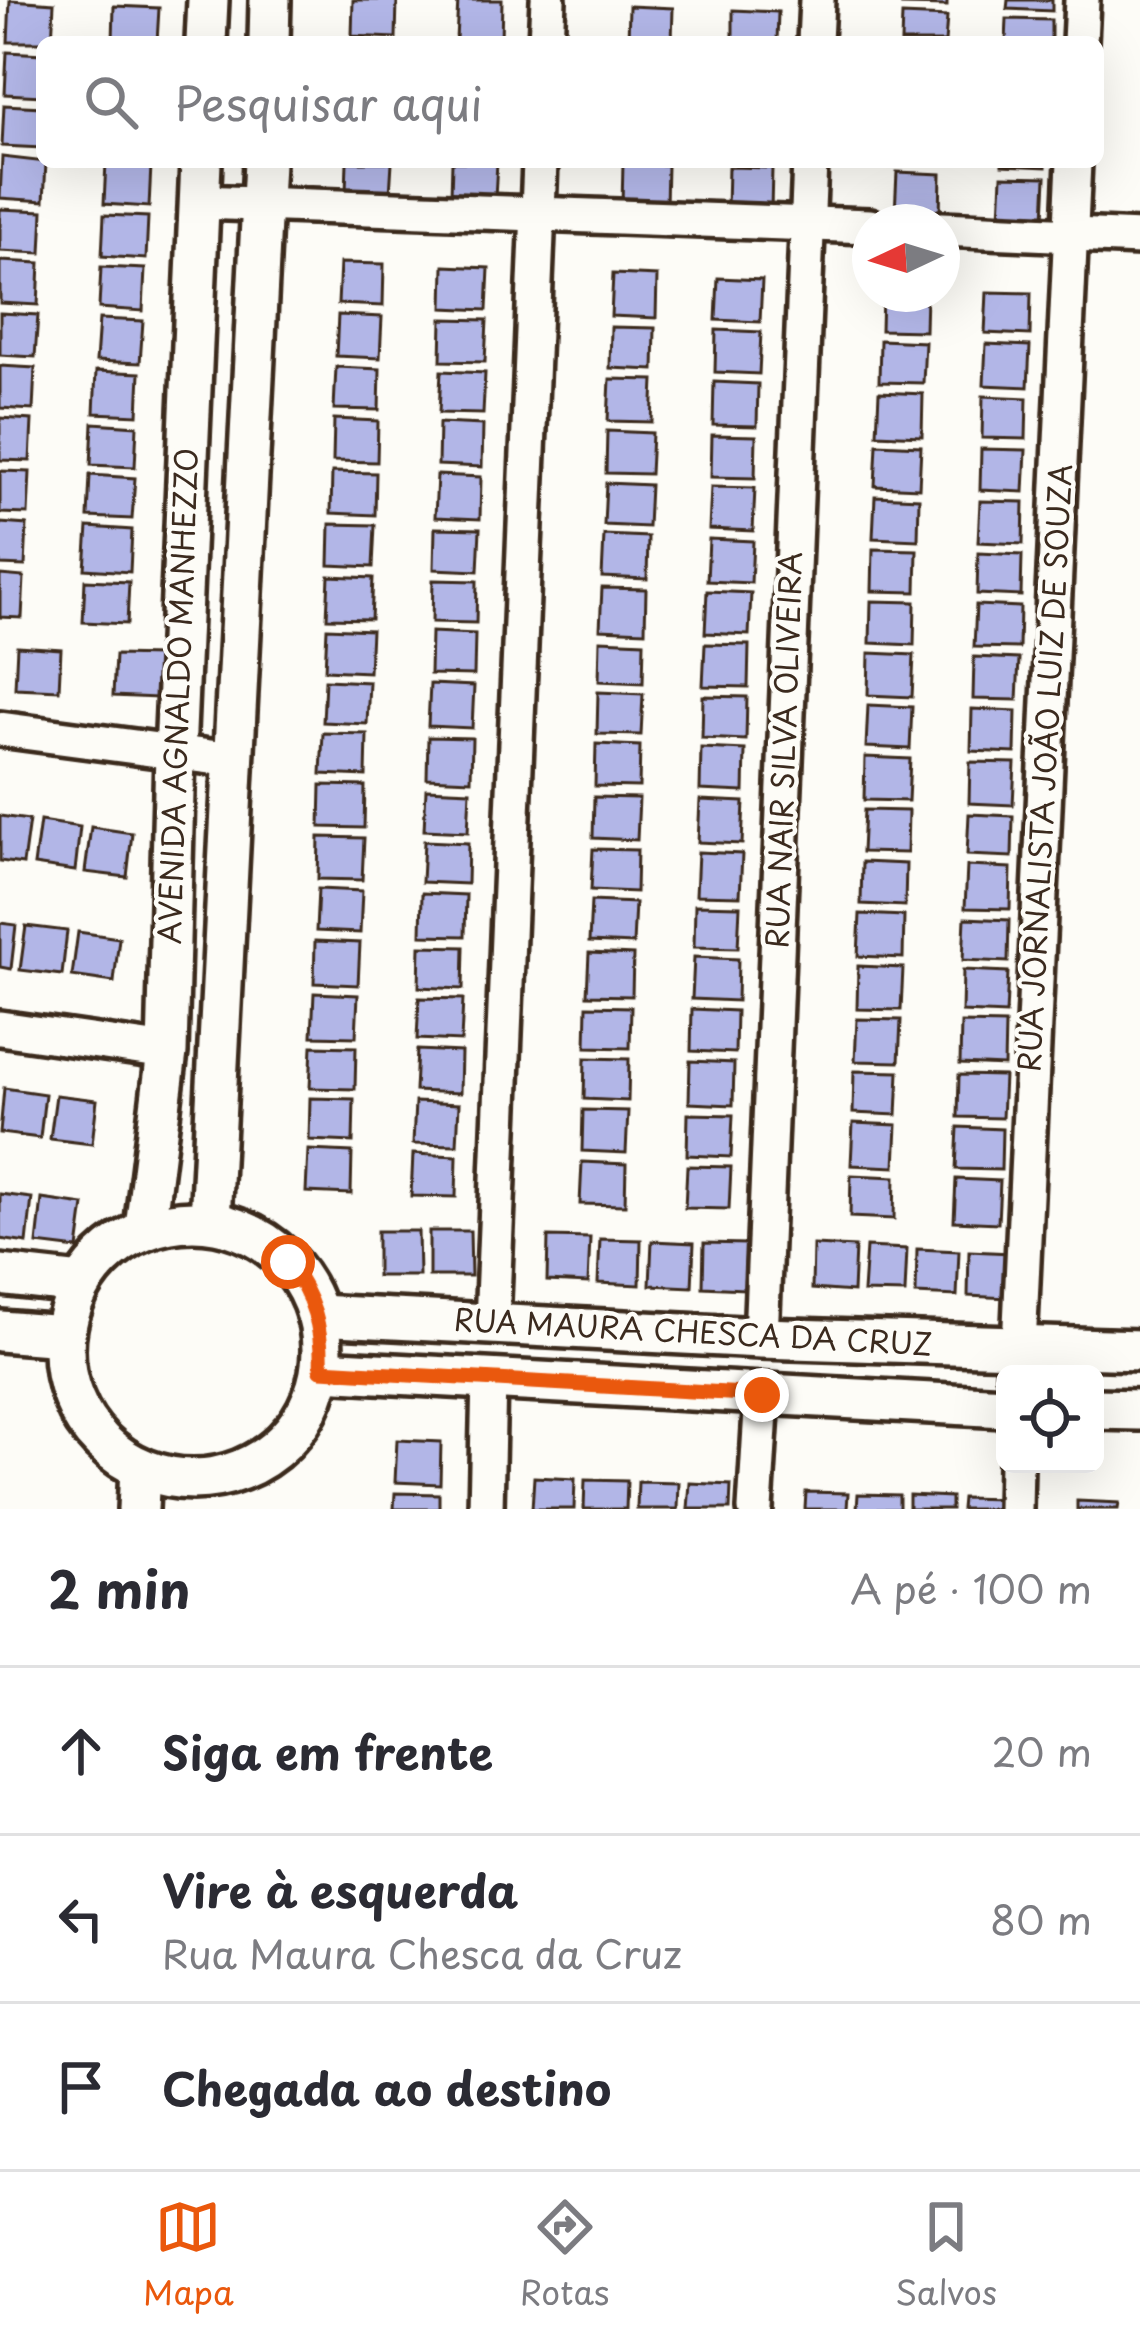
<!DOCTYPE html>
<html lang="pt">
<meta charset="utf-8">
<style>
body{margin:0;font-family:"Playpen Sans",sans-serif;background:#f2f2f3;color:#2b2b33}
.controls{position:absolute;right:36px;bottom:36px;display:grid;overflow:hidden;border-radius:18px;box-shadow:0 12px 48px #0002}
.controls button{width:108px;height:108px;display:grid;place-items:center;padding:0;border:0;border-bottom:3px solid #e1e1e2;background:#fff;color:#2b2b33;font:60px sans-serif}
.compass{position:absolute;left:852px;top:204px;width:108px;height:108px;border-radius:50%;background:#fff;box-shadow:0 12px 48px #0002;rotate:266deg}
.stop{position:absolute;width:36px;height:36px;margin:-27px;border:9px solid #ea580c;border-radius:50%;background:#fff}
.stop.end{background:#ea580c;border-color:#fff;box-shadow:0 3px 12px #0008}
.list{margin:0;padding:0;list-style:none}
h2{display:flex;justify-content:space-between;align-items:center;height:156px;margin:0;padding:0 48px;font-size:51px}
h2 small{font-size:39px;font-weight:400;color:#7c7c81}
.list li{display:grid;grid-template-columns:78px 1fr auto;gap:36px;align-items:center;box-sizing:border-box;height:168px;padding:0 48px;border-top:3px solid #e1e1e2}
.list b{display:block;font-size:45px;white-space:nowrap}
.list p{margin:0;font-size:39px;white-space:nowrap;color:#7c7c81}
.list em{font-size:39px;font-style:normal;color:#7c7c81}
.icon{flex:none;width:66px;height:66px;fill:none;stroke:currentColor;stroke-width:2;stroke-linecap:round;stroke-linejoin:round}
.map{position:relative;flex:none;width:1140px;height:1509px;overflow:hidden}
.search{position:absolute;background:#fff;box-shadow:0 12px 48px #0002;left:36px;right:36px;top:36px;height:132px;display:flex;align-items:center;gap:30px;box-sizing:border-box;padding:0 42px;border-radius:18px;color:#7c7c81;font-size:45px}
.sheet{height:660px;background:#fff}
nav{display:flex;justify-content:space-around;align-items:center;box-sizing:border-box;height:168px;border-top:3px solid #e1e1e2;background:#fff;font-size:33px;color:#7c7c81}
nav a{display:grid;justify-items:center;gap:6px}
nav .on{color:#ea580c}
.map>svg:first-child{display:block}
.building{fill:#b2b6e7;stroke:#3b2a1e;stroke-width:3}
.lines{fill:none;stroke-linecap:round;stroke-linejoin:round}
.minor-casing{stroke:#3b2a1e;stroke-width:42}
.tertiary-casing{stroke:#3b2a1e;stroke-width:48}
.minor{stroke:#fdfcf7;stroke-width:33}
.tertiary{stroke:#fdfcf7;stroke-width:39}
.route{stroke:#ea580c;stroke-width:15}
.labels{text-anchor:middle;stroke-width:9;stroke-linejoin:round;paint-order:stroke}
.street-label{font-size:30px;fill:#3b2a1e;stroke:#fdfcf7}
</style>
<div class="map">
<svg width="1140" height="1509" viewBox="0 0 1140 1509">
<rect width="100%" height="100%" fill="#fdfcf7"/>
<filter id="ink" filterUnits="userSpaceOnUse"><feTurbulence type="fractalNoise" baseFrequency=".00833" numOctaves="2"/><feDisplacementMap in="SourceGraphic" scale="24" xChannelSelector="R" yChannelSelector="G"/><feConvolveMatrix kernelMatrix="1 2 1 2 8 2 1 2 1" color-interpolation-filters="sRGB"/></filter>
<g filter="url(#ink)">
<!-- building -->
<g class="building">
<path d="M 10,0 L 54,3 L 52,42 L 8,42 Z"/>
<path d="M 353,0 L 397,0 L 396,38 L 352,36 Z"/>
<path d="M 458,0 L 502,0 L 501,41 L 456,40 Z"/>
<path d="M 903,0 L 947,0 L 947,6 L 902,5 Z"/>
<path d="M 1008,0 L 1052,0 L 1052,11 L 1007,9 Z"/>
<path d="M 114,6 L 159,8 L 157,42 L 113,42 Z"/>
<path d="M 629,6 L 673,8 L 672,42 L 628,42 Z"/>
<path d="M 733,10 L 778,12 L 777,42 L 733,42 Z"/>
<path d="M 902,15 L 947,17 L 945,42 L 901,42 Z"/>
<path d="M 1007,19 L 1051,20 L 1051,42 L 1006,42 Z"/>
<path d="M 7,52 L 42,54 L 42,96 L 5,94 Z"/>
<path d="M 4,105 L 42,107 L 42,148 L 2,146 Z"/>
<path d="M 2,157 L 46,162 L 44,201 L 0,198 Z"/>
<path d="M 106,162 L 151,165 L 149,207 L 104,204 Z"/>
<path d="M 347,162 L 392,162 L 390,194 L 346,193 Z"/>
<path d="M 452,162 L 497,162 L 495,198 L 451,196 Z"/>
<path d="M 1002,162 L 1046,162 L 1046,167 L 1002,165 Z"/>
<path d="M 623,163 L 667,165 L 666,206 L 622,205 Z"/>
<path d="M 728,167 L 772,168 L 771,211 L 727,209 Z"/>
<path d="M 897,172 L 941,174 L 940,215 L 895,213 Z"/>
<path d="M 1002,176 L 1046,177 L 1044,219 L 1000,218 Z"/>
<path d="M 0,209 L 43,211 L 41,253 L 0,251 Z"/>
<path d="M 104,215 L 148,217 L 146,259 L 102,256 Z"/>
<path d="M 0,261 L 40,263 L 38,305 L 0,303 Z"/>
<path d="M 340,263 L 384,264 L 383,306 L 338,304 Z"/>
<path d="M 444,266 L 489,268 L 487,310 L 443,308 Z"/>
<path d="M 101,267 L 145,269 L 143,311 L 99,308 Z"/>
<path d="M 613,274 L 657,276 L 656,318 L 611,316 Z"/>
<path d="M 718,278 L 762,280 L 760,322 L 716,320 Z"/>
<path d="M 987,292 L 1031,293 L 1030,335 L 985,333 Z"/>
<path d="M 882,294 L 926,294 L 925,331 L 881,330 Z"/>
<path d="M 0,313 L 38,315 L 35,357 L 0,355 Z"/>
<path d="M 338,315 L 382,317 L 380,358 L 336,356 Z"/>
<path d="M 99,319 L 143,321 L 140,363 L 96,361 Z"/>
<path d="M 442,319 L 487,320 L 485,362 L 441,361 Z"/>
<path d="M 611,327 L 655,328 L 654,370 L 610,368 Z"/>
<path d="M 716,330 L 761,332 L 759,374 L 715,372 Z"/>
<path d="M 880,340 L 925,342 L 923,383 L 879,382 Z"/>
<path d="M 986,344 L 1030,346 L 1028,387 L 984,385 Z"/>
<path d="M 0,366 L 35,368 L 33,410 L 0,408 Z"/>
<path d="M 336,367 L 380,369 L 379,410 L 334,409 Z"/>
<path d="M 96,371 L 140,373 L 138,415 L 94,413 Z"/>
<path d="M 441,371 L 485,373 L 483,414 L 439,413 Z"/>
<path d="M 610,379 L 654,380 L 652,422 L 608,421 Z"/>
<path d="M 714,382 L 758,384 L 757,426 L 713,425 Z"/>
<path d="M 879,392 L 923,394 L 922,436 L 877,434 Z"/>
<path d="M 983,396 L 1027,398 L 1026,439 L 982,438 Z"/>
<path d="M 0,418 L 32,420 L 30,461 L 0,460 Z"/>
<path d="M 334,419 L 378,421 L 377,462 L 333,461 Z"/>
<path d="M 93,423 L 137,426 L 135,467 L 91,465 Z"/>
<path d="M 439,423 L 483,425 L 482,467 L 438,465 Z"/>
<path d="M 607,431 L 652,433 L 650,474 L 606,473 Z"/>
<path d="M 712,435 L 756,436 L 755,478 L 711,477 Z"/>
<path d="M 877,444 L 921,446 L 919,488 L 875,486 Z"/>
<path d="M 981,449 L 1026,450 L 1024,492 L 980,490 Z"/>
<path d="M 0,471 L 30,472 L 28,514 L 0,513 Z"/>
<path d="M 332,472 L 376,473 L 375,515 L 331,513 Z"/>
<path d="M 90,475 L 135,478 L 132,519 L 88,517 Z"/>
<path d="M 437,475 L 481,477 L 480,519 L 435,517 Z"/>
<path d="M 606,483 L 650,485 L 648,527 L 604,525 Z"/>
<path d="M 711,487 L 755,488 L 753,531 L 709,529 Z"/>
<path d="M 875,496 L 919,498 L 918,540 L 873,538 Z"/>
<path d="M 980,501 L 1024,502 L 1023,544 L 978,542 Z"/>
<path d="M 0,523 L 27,525 L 25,566 L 0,565 Z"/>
<path d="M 330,524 L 375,525 L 373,567 L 329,565 Z"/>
<path d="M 88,527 L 132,530 L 130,572 L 85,569 Z"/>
<path d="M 435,528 L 480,529 L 478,571 L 434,569 Z"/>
<path d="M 604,535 L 648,537 L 647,579 L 602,577 Z"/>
<path d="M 709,539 L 753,541 L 751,583 L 707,581 Z"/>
<path d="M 873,549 L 917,550 L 916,592 L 872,591 Z"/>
<path d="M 978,553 L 1022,555 L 1021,596 L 977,594 Z"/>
<path d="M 0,575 L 24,577 L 22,618 L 0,617 Z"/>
<path d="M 329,576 L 373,578 L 371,619 L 327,618 Z"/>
<path d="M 85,580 L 129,582 L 127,624 L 83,622 Z"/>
<path d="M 433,580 L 477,581 L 476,623 L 432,622 Z"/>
<path d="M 602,588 L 646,589 L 645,631 L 600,629 Z"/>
<path d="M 707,591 L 751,593 L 749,635 L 705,633 Z"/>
<path d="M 871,601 L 915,602 L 914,645 L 870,643 Z"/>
<path d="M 976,605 L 1020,607 L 1019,648 L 974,647 Z"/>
<path d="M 327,628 L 371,630 L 369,672 L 325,670 Z"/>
<path d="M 431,632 L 475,634 L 474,675 L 430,674 Z"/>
<path d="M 600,640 L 644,642 L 643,683 L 599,681 Z"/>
<path d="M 705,644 L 749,645 L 748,687 L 703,686 Z"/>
<path d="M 17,646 L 61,649 L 59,690 L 15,688 Z"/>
<path d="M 869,653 L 914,655 L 912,697 L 868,695 Z"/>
<path d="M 115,655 L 159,656 L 157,698 L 113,696 Z"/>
<path d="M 974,657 L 1019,659 L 1017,700 L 973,699 Z"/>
<path d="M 325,680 L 369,682 L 367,724 L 323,722 Z"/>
<path d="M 430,684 L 474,686 L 472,728 L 428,726 Z"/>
<path d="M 598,692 L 643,694 L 641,735 L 597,734 Z"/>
<path d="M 703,696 L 747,697 L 746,740 L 702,738 Z"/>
<path d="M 868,705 L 912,707 L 910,749 L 866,747 Z"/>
<path d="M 972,709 L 1016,711 L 1015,753 L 971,751 Z"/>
<path d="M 323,733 L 367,734 L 366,776 L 321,774 Z"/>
<path d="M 428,737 L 472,738 L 471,780 L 427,778 Z"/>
<path d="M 596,744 L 640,746 L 639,787 L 595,786 Z"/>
<path d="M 701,748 L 745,750 L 744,792 L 700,790 Z"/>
<path d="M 865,757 L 910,759 L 908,801 L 864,800 Z"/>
<path d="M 970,762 L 1015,763 L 1013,805 L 969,803 Z"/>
<path d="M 321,785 L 365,786 L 364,828 L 320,827 Z"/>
<path d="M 426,789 L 470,791 L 468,832 L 424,830 Z"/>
<path d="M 594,797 L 639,798 L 637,840 L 593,838 Z"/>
<path d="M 700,800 L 744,802 L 742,844 L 698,842 Z"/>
<path d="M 864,810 L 908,811 L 907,853 L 862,852 Z"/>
<path d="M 969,814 L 1013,816 L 1012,857 L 967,855 Z"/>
<path d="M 0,816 L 29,820 L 23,864 L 0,861 Z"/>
<path d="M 40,821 L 80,827 L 75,871 L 34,865 Z"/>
<path d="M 91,827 L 132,833 L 127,877 L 85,872 Z"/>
<path d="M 319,837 L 364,838 L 362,880 L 318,879 Z"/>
<path d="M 424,841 L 468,843 L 467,884 L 422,882 Z"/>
<path d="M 593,849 L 637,850 L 636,892 L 591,890 Z"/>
<path d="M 698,852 L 742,854 L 740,896 L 696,895 Z"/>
<path d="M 862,862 L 906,864 L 905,906 L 861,904 Z"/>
<path d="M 967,866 L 1011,868 L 1010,909 L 965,908 Z"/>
<path d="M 318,889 L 362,891 L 360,933 L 316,931 Z"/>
<path d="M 422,893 L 466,895 L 465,936 L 421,935 Z"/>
<path d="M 591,901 L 635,903 L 633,944 L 589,942 Z"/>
<path d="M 695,905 L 740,906 L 738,948 L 694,947 Z"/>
<path d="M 860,914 L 904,916 L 903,958 L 858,956 Z"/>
<path d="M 965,918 L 1009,920 L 1008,962 L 963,960 Z"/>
<path d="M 0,923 L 16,925 L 11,969 L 0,967 Z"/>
<path d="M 26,926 L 67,931 L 62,975 L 20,970 Z"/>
<path d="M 78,932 L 119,938 L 114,982 L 72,976 Z"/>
<path d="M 315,941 L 360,943 L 358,985 L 314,983 Z"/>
<path d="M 420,946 L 464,947 L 463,989 L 419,987 Z"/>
<path d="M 589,953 L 633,955 L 632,996 L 587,995 Z"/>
<path d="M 694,957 L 738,959 L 737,1001 L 692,999 Z"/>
<path d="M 858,966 L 903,968 L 901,1010 L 857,1009 Z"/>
<path d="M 963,970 L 1008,972 L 1006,1014 L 962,1012 Z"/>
<path d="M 314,993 L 358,995 L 356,1037 L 312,1036 Z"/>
<path d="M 419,998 L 463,999 L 461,1041 L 417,1039 Z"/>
<path d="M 587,1006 L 631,1007 L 630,1048 L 586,1047 Z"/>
<path d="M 692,1009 L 736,1011 L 735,1053 L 691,1051 Z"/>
<path d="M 857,1019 L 901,1020 L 899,1062 L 855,1061 Z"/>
<path d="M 961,1023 L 1005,1024 L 1004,1066 L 960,1064 Z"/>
<path d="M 312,1046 L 356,1047 L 355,1089 L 310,1088 Z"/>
<path d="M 417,1050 L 461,1052 L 460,1093 L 415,1091 Z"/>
<path d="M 585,1058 L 629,1059 L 628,1101 L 584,1099 Z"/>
<path d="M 690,1061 L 734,1063 L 733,1105 L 689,1103 Z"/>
<path d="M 854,1071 L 899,1072 L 897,1115 L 853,1113 Z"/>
<path d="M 959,1075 L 1004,1076 L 1002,1118 L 958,1117 Z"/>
<path d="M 4,1088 L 45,1094 L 40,1138 L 0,1133 Z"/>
<path d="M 56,1095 L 97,1100 L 92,1144 L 50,1139 Z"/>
<path d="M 310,1098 L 354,1099 L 353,1142 L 309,1140 Z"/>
<path d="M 415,1102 L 459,1104 L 457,1145 L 413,1144 Z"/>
<path d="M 583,1110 L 628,1111 L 626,1153 L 582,1151 Z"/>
<path d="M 688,1114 L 733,1115 L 731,1157 L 687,1155 Z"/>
<path d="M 853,1123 L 897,1125 L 895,1167 L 851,1165 Z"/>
<path d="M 958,1127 L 1002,1129 L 1001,1170 L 956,1169 Z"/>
<path d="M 308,1150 L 352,1152 L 351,1194 L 306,1192 Z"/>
<path d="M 413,1154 L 457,1156 L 456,1197 L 411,1196 Z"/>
<path d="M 582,1162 L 626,1164 L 625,1205 L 580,1204 Z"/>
<path d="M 687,1166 L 731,1167 L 729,1209 L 685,1208 Z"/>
<path d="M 851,1175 L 895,1177 L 894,1219 L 850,1217 Z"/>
<path d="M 956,1179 L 1000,1181 L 998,1223 L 954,1221 Z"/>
<path d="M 0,1194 L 32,1198 L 27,1243 L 0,1239 Z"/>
<path d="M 42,1199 L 84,1205 L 78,1249 L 37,1244 Z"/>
<path d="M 377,1231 L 418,1231 L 419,1276 L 377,1276 Z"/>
<path d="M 429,1231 L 470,1231 L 471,1276 L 429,1276 Z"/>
<path d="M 548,1237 L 590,1238 L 588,1283 L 547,1281 Z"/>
<path d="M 600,1239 L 641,1240 L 640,1285 L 598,1283 Z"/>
<path d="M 652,1241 L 694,1243 L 692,1287 L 650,1285 Z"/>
<path d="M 704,1243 L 746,1244 L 744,1289 L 703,1287 Z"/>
<path d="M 813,1245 L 855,1247 L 853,1292 L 812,1289 Z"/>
<path d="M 866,1247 L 907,1249 L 905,1293 L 863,1292 Z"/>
<path d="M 917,1249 L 959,1251 L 957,1296 L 916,1294 Z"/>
<path d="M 969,1251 L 1011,1253 L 1009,1298 L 968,1296 Z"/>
<path d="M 397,1440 L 441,1442 L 440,1484 L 395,1482 Z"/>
<path d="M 534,1477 L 575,1479 L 574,1509 L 532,1509 Z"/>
<path d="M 585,1480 L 627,1481 L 626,1509 L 584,1509 Z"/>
<path d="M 638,1482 L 679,1483 L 678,1509 L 637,1509 Z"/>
<path d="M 690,1483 L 731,1485 L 730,1509 L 688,1509 Z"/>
<path d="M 806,1492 L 848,1493 L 847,1509 L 805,1509 Z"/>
<path d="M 395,1493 L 439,1494 L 439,1509 L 394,1509 Z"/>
<path d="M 858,1494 L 899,1495 L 899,1509 L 857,1509 Z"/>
<path d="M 909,1495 L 951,1497 L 951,1509 L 909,1509 Z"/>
<path d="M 962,1498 L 1003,1499 L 1003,1509 L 961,1509 Z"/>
<path d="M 1077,1501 L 1119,1503 L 1118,1509 L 1077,1509 Z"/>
</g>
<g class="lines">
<defs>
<g id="minor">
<path d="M 546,42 L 548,0"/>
<path d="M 815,42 L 817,0"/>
<path d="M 1080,42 L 1082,0"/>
<path d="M 200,202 L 870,226"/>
<path d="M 942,229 L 1140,238"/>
<path d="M 0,729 L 233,760"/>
<path d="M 0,1028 L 167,1052"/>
<path d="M 492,1324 L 540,162"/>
<path d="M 761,1338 L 810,162"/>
<path d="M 1014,1374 L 1019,1347 L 1074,162"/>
<path d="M 486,1509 L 489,1379"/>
<path d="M 755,1509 L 762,1395"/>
<path d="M 1015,1509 L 1016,1464"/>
</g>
<g id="tertiary">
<path d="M 206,42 L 208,0"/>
<path d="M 269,42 L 270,0"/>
<circle cx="193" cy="1350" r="129"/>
<path d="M 210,1221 L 264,162"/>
<path d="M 145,1228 L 167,1052 L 175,754 L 201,162"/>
<path d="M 0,1275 L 81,1284"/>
<path d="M 317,1315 L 761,1338 L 1140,1350"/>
<path d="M 0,1331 L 63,1336"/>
<path d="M 321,1370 L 1005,1407"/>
<path d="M 1095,1409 L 1140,1410"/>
<path d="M 138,1509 L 140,1469"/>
</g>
</defs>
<!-- minor casing -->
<use href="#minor" class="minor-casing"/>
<!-- tertiary casing -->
<use href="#tertiary" class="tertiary-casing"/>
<!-- minor -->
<use href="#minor" class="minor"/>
<!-- tertiary -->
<use href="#tertiary" class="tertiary"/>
</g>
</g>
<g class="lines" filter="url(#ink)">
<!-- route -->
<path class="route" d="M 288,1262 C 313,1297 323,1327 321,1370 L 762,1395"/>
</g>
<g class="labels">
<!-- street labels -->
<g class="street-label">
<text transform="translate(179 696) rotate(-88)" y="10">AVENIDA AGNALDO MANHEZZO</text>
<text transform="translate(785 750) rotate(-88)" y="10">RUA NAIR SILVA OLIVEIRA</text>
<text transform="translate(1046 768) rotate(-87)" y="10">RUA JORNALISTA JOÃO LUIZ DE SOUZA</text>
<text transform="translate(693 1333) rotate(3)" y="10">RUA MAURA CHESCA DA CRUZ</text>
</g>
</g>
</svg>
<div class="controls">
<button><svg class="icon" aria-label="locate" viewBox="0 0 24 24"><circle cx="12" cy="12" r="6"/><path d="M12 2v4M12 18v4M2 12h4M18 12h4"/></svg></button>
</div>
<svg class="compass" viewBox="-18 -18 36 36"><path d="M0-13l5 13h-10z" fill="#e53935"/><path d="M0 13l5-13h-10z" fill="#7c7c81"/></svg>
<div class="stop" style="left:288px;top:1262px"></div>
<div class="stop end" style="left:762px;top:1395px"></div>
<div class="search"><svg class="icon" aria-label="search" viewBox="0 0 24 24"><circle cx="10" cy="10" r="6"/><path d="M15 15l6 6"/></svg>Pesquisar aqui</div>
</div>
<section class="sheet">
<h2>2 min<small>A pé · 100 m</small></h2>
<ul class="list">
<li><svg class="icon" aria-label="ahead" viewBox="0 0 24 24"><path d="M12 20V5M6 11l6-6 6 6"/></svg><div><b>Siga em frente</b></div><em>20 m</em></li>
<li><svg class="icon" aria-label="left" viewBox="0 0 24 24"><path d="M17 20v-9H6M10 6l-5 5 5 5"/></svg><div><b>Vire à esquerda</b><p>Rua Maura Chesca da Cruz</p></div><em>80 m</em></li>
<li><svg class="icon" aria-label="arrive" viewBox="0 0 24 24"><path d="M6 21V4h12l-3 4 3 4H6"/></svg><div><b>Chegada ao destino</b></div></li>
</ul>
</section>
<nav>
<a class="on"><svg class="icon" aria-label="map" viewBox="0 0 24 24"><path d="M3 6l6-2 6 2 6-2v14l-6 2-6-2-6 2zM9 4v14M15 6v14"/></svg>Mapa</a>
<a><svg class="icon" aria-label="directions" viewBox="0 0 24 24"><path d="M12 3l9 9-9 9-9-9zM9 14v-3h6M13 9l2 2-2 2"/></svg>Rotas</a>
<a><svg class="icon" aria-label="saved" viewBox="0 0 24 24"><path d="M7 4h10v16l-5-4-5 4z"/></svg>Salvos</a>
</nav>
